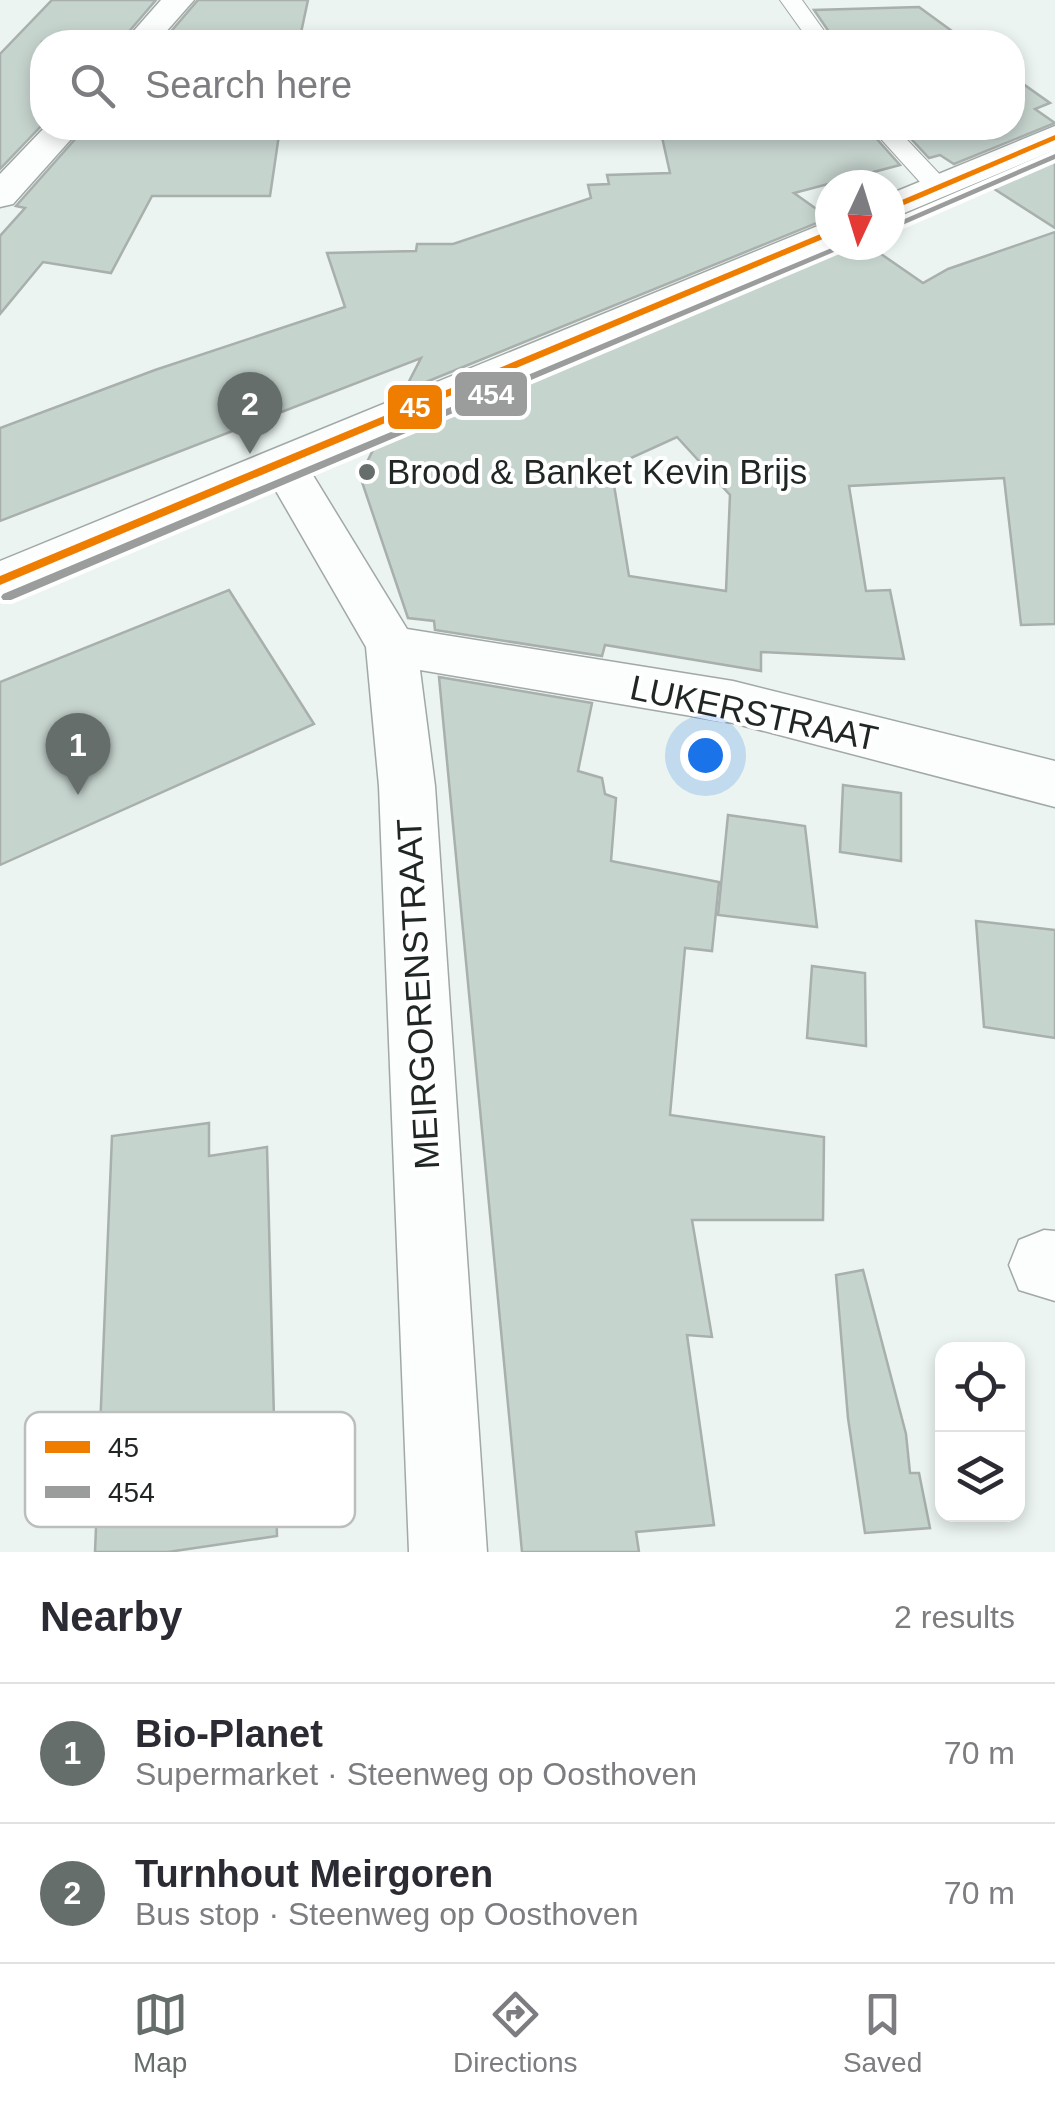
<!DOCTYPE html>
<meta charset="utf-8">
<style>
body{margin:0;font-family:Helvetica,sans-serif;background:#f2f2f3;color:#2b2b33}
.controls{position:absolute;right:30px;bottom:30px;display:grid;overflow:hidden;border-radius:20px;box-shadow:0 5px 15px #0003}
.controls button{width:90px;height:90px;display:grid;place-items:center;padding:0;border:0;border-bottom:2px solid #e1e1e2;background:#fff;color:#2b2b33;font:50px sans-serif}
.compass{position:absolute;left:815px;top:170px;width:90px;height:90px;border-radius:50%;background:#fff;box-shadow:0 5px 15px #0003;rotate:184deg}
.you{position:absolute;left:705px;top:755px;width:35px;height:35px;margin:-25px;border:8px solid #fff;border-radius:50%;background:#1a73e8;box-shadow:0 0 0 15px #1a73e833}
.badge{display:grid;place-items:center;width:65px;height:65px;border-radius:50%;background:#666e6b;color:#fff;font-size:32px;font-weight:700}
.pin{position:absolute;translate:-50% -82px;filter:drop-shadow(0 2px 5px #0008)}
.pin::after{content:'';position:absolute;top:52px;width:35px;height:30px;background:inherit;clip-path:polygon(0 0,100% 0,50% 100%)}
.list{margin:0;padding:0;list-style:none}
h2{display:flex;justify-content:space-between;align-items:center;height:130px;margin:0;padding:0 40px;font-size:42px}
h2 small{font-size:32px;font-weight:400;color:#7c7c81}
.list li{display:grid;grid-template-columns:65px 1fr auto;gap:30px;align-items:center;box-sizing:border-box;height:140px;padding:0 40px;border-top:2px solid #e1e1e2}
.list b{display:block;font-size:38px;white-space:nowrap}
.list p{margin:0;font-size:32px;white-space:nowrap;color:#7c7c81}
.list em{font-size:32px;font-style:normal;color:#7c7c81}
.icon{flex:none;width:55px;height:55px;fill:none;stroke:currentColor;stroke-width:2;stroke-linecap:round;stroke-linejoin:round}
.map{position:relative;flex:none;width:1055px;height:1552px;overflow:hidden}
.search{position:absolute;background:#fff;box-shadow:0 5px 15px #0003;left:30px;right:30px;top:30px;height:110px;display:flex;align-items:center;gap:25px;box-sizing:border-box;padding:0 35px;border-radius:40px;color:#7c7c81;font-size:38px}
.sheet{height:410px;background:#fff}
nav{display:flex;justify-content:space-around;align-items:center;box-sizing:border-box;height:140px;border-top:2px solid #e1e1e2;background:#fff;font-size:28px;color:#7c7c81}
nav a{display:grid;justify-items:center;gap:5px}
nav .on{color:#666e6b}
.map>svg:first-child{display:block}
.building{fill:#c6d4ce;stroke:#a8afac;stroke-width:2.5;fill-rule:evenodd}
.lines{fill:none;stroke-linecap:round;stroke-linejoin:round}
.service-casing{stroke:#a1a8a5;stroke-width:2}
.minor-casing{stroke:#a1a8a5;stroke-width:3}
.tertiary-casing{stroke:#a1a8a5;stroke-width:3}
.service{fill:#fcfdfd;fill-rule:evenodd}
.minor{fill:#fcfdfd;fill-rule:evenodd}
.tertiary{fill:#fcfdfd;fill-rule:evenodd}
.bus-1-casing{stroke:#fff;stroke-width:8}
.bus-2-casing{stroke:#fff;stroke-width:8}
.bus-1{fill:#ef7d00;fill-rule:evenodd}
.bus-2{fill:#9a9d9c;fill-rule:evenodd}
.poi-dot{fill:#666e6b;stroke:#fff;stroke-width:4}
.labels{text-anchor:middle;stroke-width:8;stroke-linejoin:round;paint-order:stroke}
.poi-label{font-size:35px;fill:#1f2623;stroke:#fff;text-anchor:start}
.street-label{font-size:35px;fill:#1f2623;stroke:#fff}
.key{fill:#fff;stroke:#bcbebd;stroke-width:2.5}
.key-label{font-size:28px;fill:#1f2623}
.line-badge{stroke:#fff;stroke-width:4}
.badge-label{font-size:28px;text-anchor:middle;font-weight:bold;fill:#fff}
</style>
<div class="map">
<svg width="1055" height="1552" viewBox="0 0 1055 1552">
<rect width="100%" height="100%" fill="#ebf4f0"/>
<!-- building -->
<g class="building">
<path d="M 52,0 L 156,0 L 120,42 L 42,42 L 42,125 L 0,169 L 0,54 Z"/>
<path d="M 198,0 L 308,0 L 299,42 L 162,42 Z"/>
<path d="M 919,7 L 967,42 L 836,42 L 814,10 Z"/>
<path d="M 1012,76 L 1050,103 L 1035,109 L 1055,123 L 954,164 L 940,155 L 929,158 L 901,128 L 1012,128 Z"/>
<path d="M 85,128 L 280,128 L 270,196 L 152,196 L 111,273 L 43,262 L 0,314 L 0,236 L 25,208 L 16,206 Z"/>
<path d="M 660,128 L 867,128 L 900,165 L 794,193 L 829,218 L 404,391 L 421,358 L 0,521 L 0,428 L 155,370 L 345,307 L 327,253 L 416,251 L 417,244 L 453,244 L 591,198 L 588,185 L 609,184 L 607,175 L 670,173 Z"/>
<path d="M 1055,154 L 1055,228 L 985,183 Z"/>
<path d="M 1055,232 L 1055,624 L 1021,625 L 1004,478 L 849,486 L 866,591 L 890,590 L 904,659 L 761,652 L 761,671 L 605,645 L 602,656 L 435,630 L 434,621 L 408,618 L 360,476 L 374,448 L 838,245 L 868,245 L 923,283 L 948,269 ZM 677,437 L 730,495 L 726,591 L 629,576 L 611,467 Z"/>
<path d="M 229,590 L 314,724 L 0,865 L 0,682 Z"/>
<path d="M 439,677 L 592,703 L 578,771 L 602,778 L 605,794 L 616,798 L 611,861 L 719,882 L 712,951 L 685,948 L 670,1115 L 824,1137 L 823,1220 L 692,1220 L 712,1337 L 687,1335 L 714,1525 L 636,1532 L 639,1552 L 522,1552 Z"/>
<path d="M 843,785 L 901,793 L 901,861 L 840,852 Z"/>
<path d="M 728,815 L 805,826 L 817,927 L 718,915 Z"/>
<path d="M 976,921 L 1055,930 L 1055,1038 L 984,1027 Z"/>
<path d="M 812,966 L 865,973 L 866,1046 L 807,1038 Z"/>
<path d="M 209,1123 L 209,1156 L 267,1147 L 277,1536 L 168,1552 L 95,1552 L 112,1136 Z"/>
<path d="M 863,1270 L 906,1434 L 910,1473 L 919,1473 L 930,1528 L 865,1533 L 848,1418 L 836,1275 Z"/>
</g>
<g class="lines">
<defs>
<g id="service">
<path d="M 780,0 L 802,0 L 832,42 L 810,42 Z"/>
<path d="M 871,128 L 896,128 L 947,182 L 951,187 L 947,192 L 929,192 Z"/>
</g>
<g id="minor">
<path d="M 161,0 L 194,0 L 157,42 L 124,42 Z"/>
<path d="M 44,128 L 81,128 L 13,204 L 0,207 L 0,174 Z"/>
<path d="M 284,450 L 300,454 L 407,629 L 733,681 L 1055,761 L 1055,807 L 733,723 L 420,670 L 435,786 L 487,1552 L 409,1552 L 379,786 L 366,647 L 261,465 L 268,454 Z"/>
<path d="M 1044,1230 L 1055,1231 L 1055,1301 L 1019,1290 L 1009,1265 L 1019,1240 Z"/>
</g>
<g id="tertiary">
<path d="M 1055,126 L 1055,150 L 890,219 L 890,194 Z"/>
<path d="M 830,221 L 830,245 L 835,245 L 300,476 L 0,599 L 0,561 Z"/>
</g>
</defs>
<!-- service casing -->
<use href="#service" class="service-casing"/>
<!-- minor casing -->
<use href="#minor" class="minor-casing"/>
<!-- tertiary casing -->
<use href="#tertiary" class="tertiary-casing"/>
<!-- service -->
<use href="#service" class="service"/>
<!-- minor -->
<use href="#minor" class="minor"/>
<!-- tertiary -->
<use href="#tertiary" class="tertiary"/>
<defs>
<g id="bus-1">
<path d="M 1055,135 L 1055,140 L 890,211 L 890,205 Z"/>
<path d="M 830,230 L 830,236 L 0,585 L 0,576 Z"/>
</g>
<g id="bus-2">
<path d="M 1055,154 L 1055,159 L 900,226 L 893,224 Z"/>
<path d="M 834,247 L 841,249 L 11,600 L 3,600 L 1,597 L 3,594 Z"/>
</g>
</defs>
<!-- bus-1 casing -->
<use href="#bus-1" class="bus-1-casing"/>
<!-- bus-2 casing -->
<use href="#bus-2" class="bus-2-casing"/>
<!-- bus-1 -->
<use href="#bus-1" class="bus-1"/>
<!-- bus-2 -->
<use href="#bus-2" class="bus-2"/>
</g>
<!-- markers -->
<circle class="poi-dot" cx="367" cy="472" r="10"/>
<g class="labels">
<!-- poi labels -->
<g class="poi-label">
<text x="387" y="484">Brood &amp; Banket Kevin Brijs</text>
</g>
<!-- street labels -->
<g class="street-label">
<text transform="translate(754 713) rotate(12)" y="12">LUKERSTRAAT</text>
<text transform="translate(418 994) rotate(-93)" y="12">MEIRGORENSTRAAT</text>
</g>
</g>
<!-- legend -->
<rect x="25" y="1412" width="330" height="115" rx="15" class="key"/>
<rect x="45" y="1441" width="45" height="12" fill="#ef7d00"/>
<rect x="45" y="1486" width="45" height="12" fill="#9a9d9c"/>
<g class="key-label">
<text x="108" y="1457">45</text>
<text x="108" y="1502">454</text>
</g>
<g class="line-badge">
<rect x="453" y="370" width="76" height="48" rx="10" fill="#9a9d9c"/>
<rect x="386" y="383" width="58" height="48" rx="10" fill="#ef7d00"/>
</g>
<g class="badge-label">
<text x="491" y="404">454</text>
<text x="415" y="417">45</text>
</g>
</svg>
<div class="controls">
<button><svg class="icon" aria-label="locate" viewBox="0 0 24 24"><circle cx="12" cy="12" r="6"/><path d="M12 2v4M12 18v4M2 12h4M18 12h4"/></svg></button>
<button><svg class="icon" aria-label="layers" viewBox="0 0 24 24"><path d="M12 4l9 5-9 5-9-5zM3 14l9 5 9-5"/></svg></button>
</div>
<svg class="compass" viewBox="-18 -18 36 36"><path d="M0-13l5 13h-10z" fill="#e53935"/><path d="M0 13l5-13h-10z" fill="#7c7c81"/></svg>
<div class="you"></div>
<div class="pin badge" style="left:78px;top:795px">1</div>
<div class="pin badge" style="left:250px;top:454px">2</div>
<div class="search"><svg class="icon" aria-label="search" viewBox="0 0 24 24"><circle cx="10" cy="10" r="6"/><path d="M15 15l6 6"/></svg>Search here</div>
</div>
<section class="sheet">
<h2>Nearby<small>2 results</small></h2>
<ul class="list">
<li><span class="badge">1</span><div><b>Bio-Planet</b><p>Supermarket · Steenweg op Oosthoven</p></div><em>70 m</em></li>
<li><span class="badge">2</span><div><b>Turnhout Meirgoren</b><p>Bus stop · Steenweg op Oosthoven</p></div><em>70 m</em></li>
</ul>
</section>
<nav>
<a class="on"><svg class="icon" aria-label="map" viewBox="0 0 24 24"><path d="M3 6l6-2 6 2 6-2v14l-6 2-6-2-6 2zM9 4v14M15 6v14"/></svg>Map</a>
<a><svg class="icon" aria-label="directions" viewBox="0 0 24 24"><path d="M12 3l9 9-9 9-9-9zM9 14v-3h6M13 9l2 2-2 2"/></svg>Directions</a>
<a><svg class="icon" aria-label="saved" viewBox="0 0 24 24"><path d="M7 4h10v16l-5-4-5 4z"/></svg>Saved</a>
</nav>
